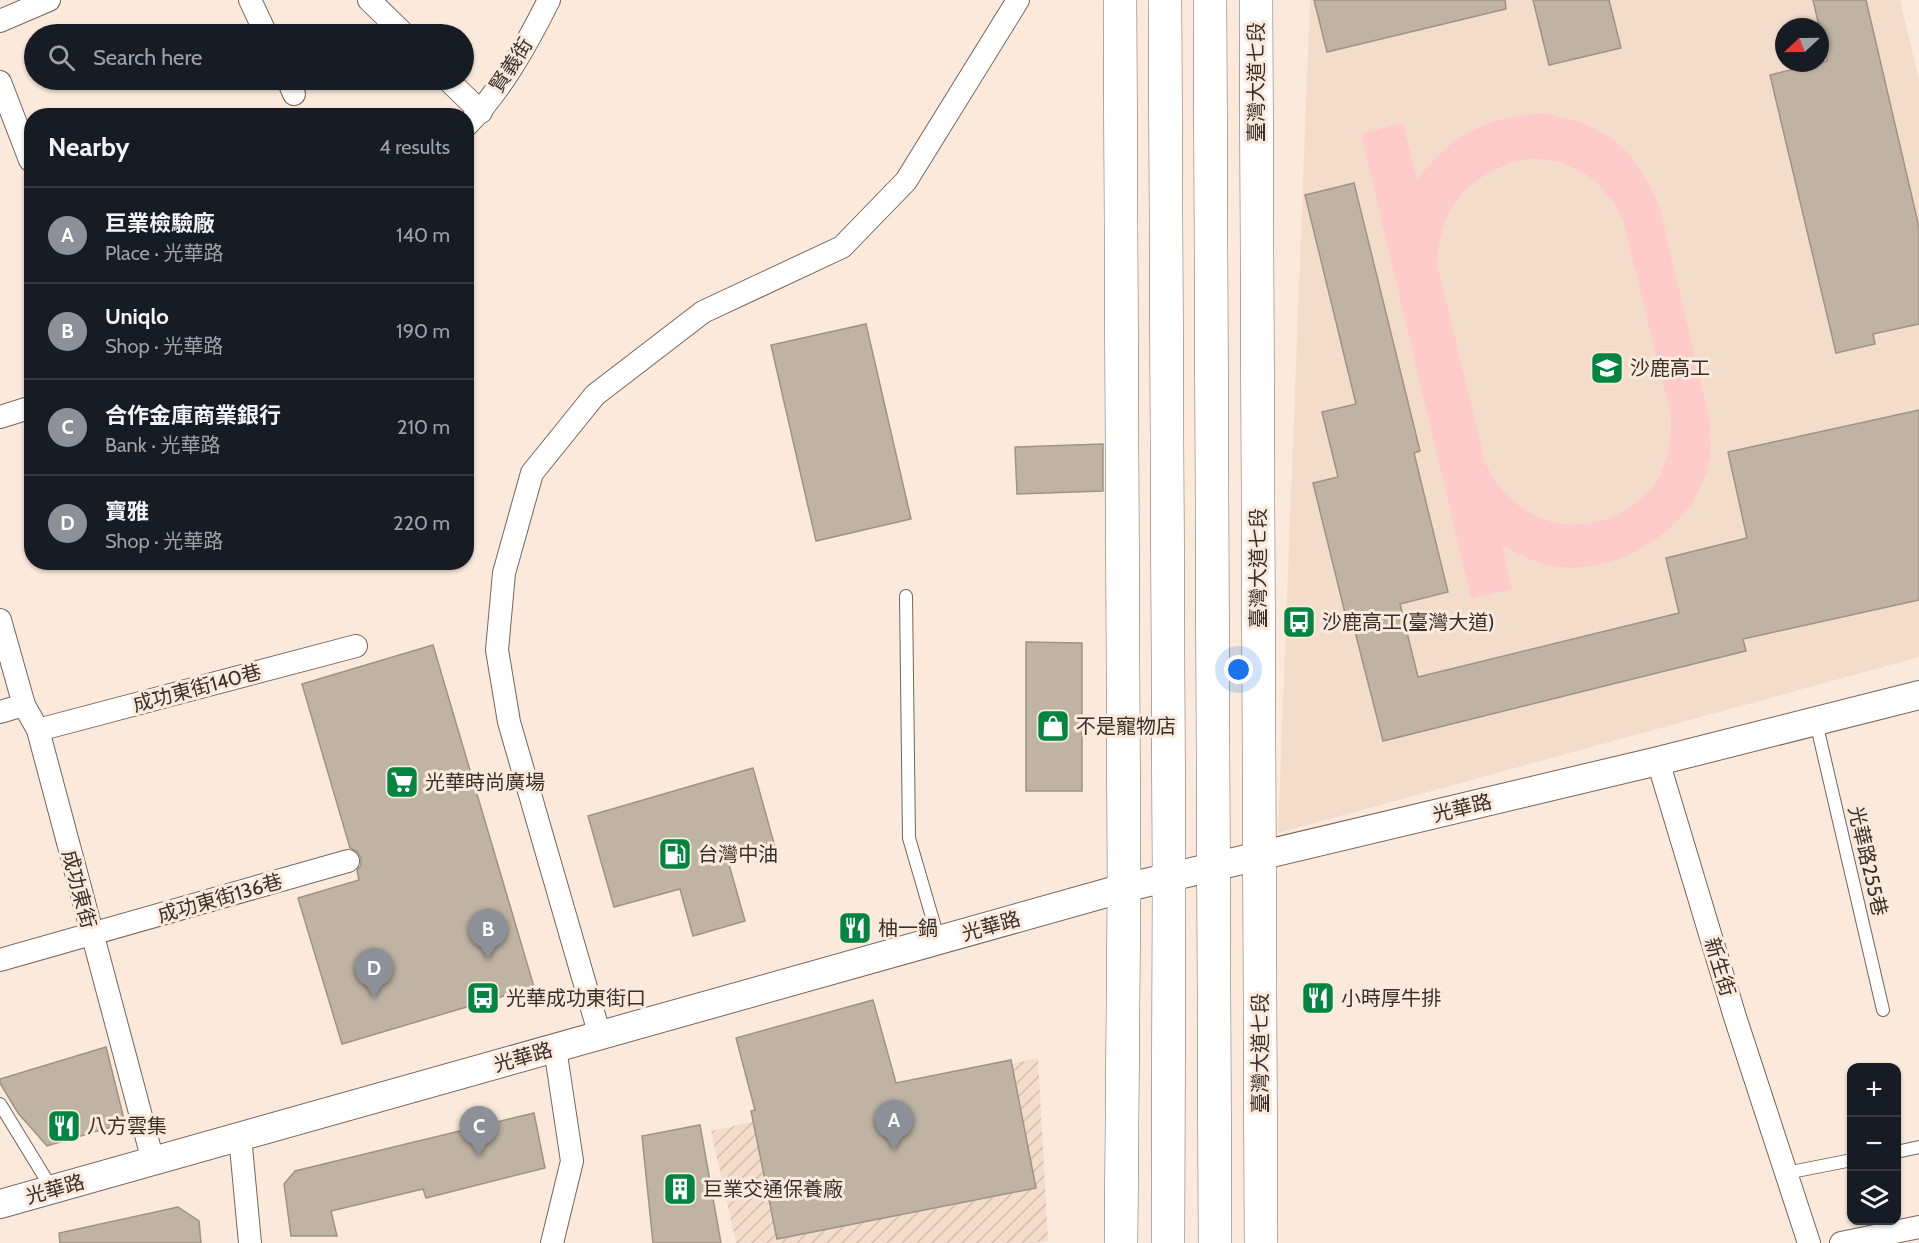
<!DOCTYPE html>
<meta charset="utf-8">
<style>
body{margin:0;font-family:Cabin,"Noto Sans TC",sans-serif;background:#242831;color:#f1f3f6}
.controls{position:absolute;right:18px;bottom:18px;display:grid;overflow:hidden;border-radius:12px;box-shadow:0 2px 4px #0004}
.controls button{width:54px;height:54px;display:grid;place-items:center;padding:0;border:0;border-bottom:2px solid #363941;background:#171b24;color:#f1f3f6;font:30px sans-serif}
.compass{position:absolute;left:1775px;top:18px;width:54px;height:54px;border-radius:50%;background:#171b24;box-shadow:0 2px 4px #0004;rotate:248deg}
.you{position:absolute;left:1239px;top:670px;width:21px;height:21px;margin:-15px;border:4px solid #fff;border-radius:50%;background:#1a73e8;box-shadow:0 0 0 9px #1a73e833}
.badge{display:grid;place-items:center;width:39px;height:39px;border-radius:50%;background:#8c9099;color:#fff;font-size:20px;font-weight:700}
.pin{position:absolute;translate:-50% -50px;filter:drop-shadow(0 2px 3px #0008)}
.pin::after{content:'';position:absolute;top:32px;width:21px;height:18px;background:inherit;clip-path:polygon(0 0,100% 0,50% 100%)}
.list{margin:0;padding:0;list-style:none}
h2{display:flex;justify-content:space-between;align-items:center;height:78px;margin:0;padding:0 24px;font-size:26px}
h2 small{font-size:20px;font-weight:400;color:#9ea1a6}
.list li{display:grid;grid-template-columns:39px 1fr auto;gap:18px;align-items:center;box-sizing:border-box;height:96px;padding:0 24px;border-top:2px solid #363941}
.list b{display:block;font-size:22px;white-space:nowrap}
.list p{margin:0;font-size:20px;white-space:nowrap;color:#9ea1a6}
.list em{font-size:20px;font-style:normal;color:#9ea1a6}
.icon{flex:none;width:33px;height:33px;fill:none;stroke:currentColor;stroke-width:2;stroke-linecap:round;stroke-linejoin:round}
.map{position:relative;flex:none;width:1919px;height:1243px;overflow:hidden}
.search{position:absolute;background:#171b24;box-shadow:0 2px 4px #0004;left:24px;top:24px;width:450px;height:66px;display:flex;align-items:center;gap:15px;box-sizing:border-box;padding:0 21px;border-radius:33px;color:#9ea1a6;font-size:22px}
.panel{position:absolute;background:#171b24;box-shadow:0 2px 4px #0004;left:24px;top:108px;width:450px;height:462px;border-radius:24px}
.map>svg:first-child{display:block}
.built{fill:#f4dccb;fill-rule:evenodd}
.industrial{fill:url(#industrial-furrows)}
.green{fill:#ffcbca;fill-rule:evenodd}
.building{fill:#bfb3a3;stroke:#9f9384;stroke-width:1.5}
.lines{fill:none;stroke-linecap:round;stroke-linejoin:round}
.service-casing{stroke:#75665b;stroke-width:14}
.minor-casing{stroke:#75665b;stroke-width:24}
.tertiary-casing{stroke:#75665b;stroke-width:30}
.primary-casing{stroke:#75665b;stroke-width:34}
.service{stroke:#fff;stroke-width:12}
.minor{stroke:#fff;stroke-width:22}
.tertiary{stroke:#fff;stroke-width:28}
.primary{stroke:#fff;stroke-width:33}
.labels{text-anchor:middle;stroke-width:6;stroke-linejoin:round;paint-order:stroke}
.street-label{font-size:20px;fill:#37302b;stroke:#fbe9dc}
.poi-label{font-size:20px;fill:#37302b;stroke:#fbe9dc;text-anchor:start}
</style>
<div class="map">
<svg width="1919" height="1243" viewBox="0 0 1919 1243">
<defs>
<pattern id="industrial-furrows" width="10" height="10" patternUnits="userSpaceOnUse" patternTransform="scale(1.5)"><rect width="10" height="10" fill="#f4dccb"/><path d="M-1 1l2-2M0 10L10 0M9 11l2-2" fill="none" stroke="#d2bdae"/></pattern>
</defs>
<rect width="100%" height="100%" fill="#fbe9dc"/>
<!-- built -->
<path class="built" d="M 1310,0 L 1900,0 L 1919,79 L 1919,657 L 1278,833 ZM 1784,27 L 1820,27 L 1820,63 L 1784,63 Z"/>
<!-- industrial -->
<path class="industrial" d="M 1038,1058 L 1048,1241 L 1033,1243 L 736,1243 L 711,1131 Z"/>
<!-- green -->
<path class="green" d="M 1540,113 C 1606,123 1637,148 1660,209 L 1707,407 C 1710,423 1712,440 1710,457 C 1700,525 1619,578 1552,566 C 1534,563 1518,554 1502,545 L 1512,589 L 1471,599 L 1361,134 L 1403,123 L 1417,180 C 1451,134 1484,119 1540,113 ZM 1529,159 C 1572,157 1606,182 1623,220 L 1671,417 C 1671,442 1667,468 1652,488 C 1640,502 1624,513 1607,519 C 1555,536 1507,511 1485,462 L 1437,263 C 1440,204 1473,170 1529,159 Z"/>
<!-- building -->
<g class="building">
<path d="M 1314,0 L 1505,0 L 1506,9 L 1327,52 Z"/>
<path d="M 1533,0 L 1609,0 L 1621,48 L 1549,65 Z"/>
<path d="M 1813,0 L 1866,0 L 1919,227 L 1919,324 L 1873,334 L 1875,344 L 1836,353 L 1770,75 L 1827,61 Z"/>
<path d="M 1354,183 L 1420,451 L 1414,453 L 1448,592 L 1400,604 L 1418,677 L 1679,613 L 1666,558 L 1747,538 L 1728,452 L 1919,410 L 1919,600 L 1743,639 L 1746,651 L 1383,741 L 1351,616 L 1346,617 L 1313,483 L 1338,477 L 1322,412 L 1356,404 L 1305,195 Z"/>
<path d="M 866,324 L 911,519 L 816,541 L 771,345 Z"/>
<path d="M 1103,444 L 1103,491 L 1017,494 L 1015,447 Z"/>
<path d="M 1026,642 L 1082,643 L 1082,791 L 1026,791 Z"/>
<path d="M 433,645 L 534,987 L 342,1044 L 298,898 L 359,880 L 357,871 L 361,865 L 361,858 L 357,851 L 350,848 L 302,684 Z"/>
<path d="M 753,768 L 775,847 L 728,861 L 745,921 L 693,936 L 680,889 L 614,907 L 588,816 Z"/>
<path d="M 873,1000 L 896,1083 L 1011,1060 L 1036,1188 L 777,1239 L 751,1111 L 755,1110 L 736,1038 Z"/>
<path d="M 106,1047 L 125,1123 L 47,1146 L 18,1113 L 0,1083 L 0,1079 Z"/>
<path d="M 534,1113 L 545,1168 L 426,1198 L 423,1189 L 331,1211 L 337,1236 L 291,1236 L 284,1184 L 295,1171 Z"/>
<path d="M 700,1125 L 721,1243 L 653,1243 L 642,1136 Z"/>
<path d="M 178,1207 L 199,1221 L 201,1243 L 60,1243 L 59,1233 Z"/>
</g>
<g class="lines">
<defs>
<g id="service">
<path d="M 906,596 L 909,838 L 939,941"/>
<path d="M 1816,722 L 1883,1010"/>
<path d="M 0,1104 L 52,1189"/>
<path d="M 1896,1152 L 1919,1147"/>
<path d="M 1786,1173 L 1852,1160"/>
</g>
<g id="minor">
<path d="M 250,0 L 266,34"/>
<path d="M 369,0 L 404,34"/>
<path d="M 0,21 L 49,0"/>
<path d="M 288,80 L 294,94"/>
<path d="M 448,80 L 481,112"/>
<path d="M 0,82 L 30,160"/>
<path d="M 466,126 C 501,91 527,44 549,0"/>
<path d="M 0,417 L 32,407"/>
<path d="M 0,620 L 24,705 L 38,730 L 153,1161"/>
<path d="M 0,712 L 24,705"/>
<path d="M 38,730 L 356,646"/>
<path d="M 1658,761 L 1735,1017 L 1809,1243"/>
<path d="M 0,960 L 348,861"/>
<path d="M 600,1036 L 509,722 L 497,650 L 504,573 L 532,473 L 595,395 L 703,312 L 842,247 L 906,181 L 1018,0"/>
<path d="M 240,1136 L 250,1243"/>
<path d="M 552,1243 L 572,1161 L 555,1048"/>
<path d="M 1841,1243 L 1919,1227"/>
</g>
<path id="tertiary" d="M 0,1204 L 1124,888 L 1658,761 L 1919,695"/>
<g id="primary">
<path d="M 1120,0 L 1124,888 L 1121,1243"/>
<path d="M 1165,0 L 1169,877 L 1168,1243"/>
<path d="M 1210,0 L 1215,1243"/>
<path d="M 1256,0 L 1261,1243"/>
</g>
</defs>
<!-- service casing -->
<use href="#service" class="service-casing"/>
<!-- minor casing -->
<use href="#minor" class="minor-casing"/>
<!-- tertiary casing -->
<use href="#tertiary" class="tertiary-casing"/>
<!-- primary casing -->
<use href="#primary" class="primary-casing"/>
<!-- service -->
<use href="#service" class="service"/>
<!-- minor -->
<use href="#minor" class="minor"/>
<!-- tertiary -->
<use href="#tertiary" class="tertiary"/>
<!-- primary -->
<use href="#primary" class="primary"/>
</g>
<!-- icons -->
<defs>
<symbol id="school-square" viewBox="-11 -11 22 22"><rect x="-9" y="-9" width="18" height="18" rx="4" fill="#018540" stroke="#fbe9dc"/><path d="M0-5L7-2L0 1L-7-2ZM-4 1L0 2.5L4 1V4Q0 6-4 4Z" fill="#fff"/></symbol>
<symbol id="bus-square" viewBox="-11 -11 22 22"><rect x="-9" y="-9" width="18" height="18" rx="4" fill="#018540" stroke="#fbe9dc"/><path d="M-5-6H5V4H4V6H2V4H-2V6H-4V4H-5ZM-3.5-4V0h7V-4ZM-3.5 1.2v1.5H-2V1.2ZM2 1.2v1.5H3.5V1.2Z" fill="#fff"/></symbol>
<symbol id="shop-square" viewBox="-11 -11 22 22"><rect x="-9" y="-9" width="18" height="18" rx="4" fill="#018540" stroke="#fbe9dc"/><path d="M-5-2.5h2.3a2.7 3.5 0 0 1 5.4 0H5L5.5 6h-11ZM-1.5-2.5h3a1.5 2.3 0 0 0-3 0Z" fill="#fff"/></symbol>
<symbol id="supermarket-square" viewBox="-11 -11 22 22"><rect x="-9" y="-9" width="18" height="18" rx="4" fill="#018540" stroke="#fbe9dc"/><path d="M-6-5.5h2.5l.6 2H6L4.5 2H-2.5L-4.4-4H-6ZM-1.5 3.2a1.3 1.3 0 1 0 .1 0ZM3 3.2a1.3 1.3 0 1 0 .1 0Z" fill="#fff"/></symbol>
<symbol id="fuel-square" viewBox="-11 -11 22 22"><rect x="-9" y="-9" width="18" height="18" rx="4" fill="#018540" stroke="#fbe9dc"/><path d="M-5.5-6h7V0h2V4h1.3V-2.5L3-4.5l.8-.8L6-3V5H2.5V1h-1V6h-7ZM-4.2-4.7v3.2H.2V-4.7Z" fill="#fff"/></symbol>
<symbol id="restaurant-square" viewBox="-11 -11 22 22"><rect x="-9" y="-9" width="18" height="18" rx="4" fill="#018540" stroke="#fbe9dc"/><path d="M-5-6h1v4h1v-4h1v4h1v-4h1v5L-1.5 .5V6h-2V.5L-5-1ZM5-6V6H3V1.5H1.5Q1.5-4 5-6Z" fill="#fff"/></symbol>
<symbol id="building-square" viewBox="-11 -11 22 22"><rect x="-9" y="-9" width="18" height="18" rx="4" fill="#018540" stroke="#fbe9dc"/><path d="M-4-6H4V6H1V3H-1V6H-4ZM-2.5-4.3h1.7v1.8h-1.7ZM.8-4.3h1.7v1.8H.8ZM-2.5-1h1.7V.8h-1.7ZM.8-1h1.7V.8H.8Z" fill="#fff"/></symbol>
</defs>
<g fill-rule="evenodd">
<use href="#school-square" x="1588" y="349" width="38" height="38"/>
<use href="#bus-square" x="1280" y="603" width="38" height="38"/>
<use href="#shop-square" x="1034" y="707" width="38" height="38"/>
<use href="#supermarket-square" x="383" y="763" width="38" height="38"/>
<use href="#fuel-square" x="656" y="835" width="38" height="38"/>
<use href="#restaurant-square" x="836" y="909" width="38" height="38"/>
<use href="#bus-square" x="464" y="979" width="38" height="38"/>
<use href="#restaurant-square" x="1299" y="979" width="38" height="38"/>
<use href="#restaurant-square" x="45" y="1107" width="38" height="38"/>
<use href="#building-square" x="661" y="1170" width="38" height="38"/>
</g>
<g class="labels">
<!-- street labels -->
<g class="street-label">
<text transform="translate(511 65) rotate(-57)" y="7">賢義街</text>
<text transform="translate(1256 82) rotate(-90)" y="7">臺灣大道七段</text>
<text transform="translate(1258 568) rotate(-90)" y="7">臺灣大道七段</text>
<text transform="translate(197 688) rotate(-15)" y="7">成功東街140巷</text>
<text transform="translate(1462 808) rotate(-14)" y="7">光華路</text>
<text transform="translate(1868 861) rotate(77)" y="7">光華路255巷</text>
<text transform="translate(79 889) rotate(75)" y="7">成功東街</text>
<text transform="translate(220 898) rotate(-16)" y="7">成功東街136巷</text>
<text transform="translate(991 926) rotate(-16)" y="7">光華路</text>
<text transform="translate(1720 967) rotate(73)" y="7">新生街</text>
<text transform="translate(1260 1053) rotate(-90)" y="7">臺灣大道七段</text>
<text transform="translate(523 1057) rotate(-16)" y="7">光華路</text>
<text transform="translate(55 1189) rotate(-16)" y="7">光華路</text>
</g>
<!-- poi labels -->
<g class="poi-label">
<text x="1630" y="375">沙鹿高工</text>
<text x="1322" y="629">沙鹿高工(臺灣大道)</text>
<text x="1076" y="733">不是寵物店</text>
<text x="425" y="789">光華時尚廣場</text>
<text x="698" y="861">台灣中油</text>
<text x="878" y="935">柚一鍋</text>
<text x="506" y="1005">光華成功東街口</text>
<text x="1341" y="1005">小時厚牛排</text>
<text x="87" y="1133">八方雲集</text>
<text x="703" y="1196">巨業交通保養廠</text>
</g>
</g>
</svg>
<div class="controls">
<button>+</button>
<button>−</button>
<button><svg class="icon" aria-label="layers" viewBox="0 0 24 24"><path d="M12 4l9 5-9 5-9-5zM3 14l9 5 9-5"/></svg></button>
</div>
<svg class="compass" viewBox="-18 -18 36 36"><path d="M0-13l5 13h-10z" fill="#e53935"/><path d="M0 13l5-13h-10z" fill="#9ea1a6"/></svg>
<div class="you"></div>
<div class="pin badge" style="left:894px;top:1150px">A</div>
<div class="pin badge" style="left:488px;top:959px">B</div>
<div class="pin badge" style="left:479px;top:1156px">C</div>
<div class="pin badge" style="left:374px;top:998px">D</div>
<div class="search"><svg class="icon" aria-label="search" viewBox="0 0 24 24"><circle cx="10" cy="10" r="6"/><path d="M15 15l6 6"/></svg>Search here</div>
<section class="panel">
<h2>Nearby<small>4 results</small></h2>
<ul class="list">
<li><span class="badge">A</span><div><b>巨業檢驗廠</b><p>Place · 光華路</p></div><em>140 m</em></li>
<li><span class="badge">B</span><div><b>Uniqlo</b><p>Shop · 光華路</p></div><em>190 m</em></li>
<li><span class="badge">C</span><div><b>合作金庫商業銀行</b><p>Bank · 光華路</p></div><em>210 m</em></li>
<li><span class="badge">D</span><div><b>寶雅</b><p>Shop · 光華路</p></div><em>220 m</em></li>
</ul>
</section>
</div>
